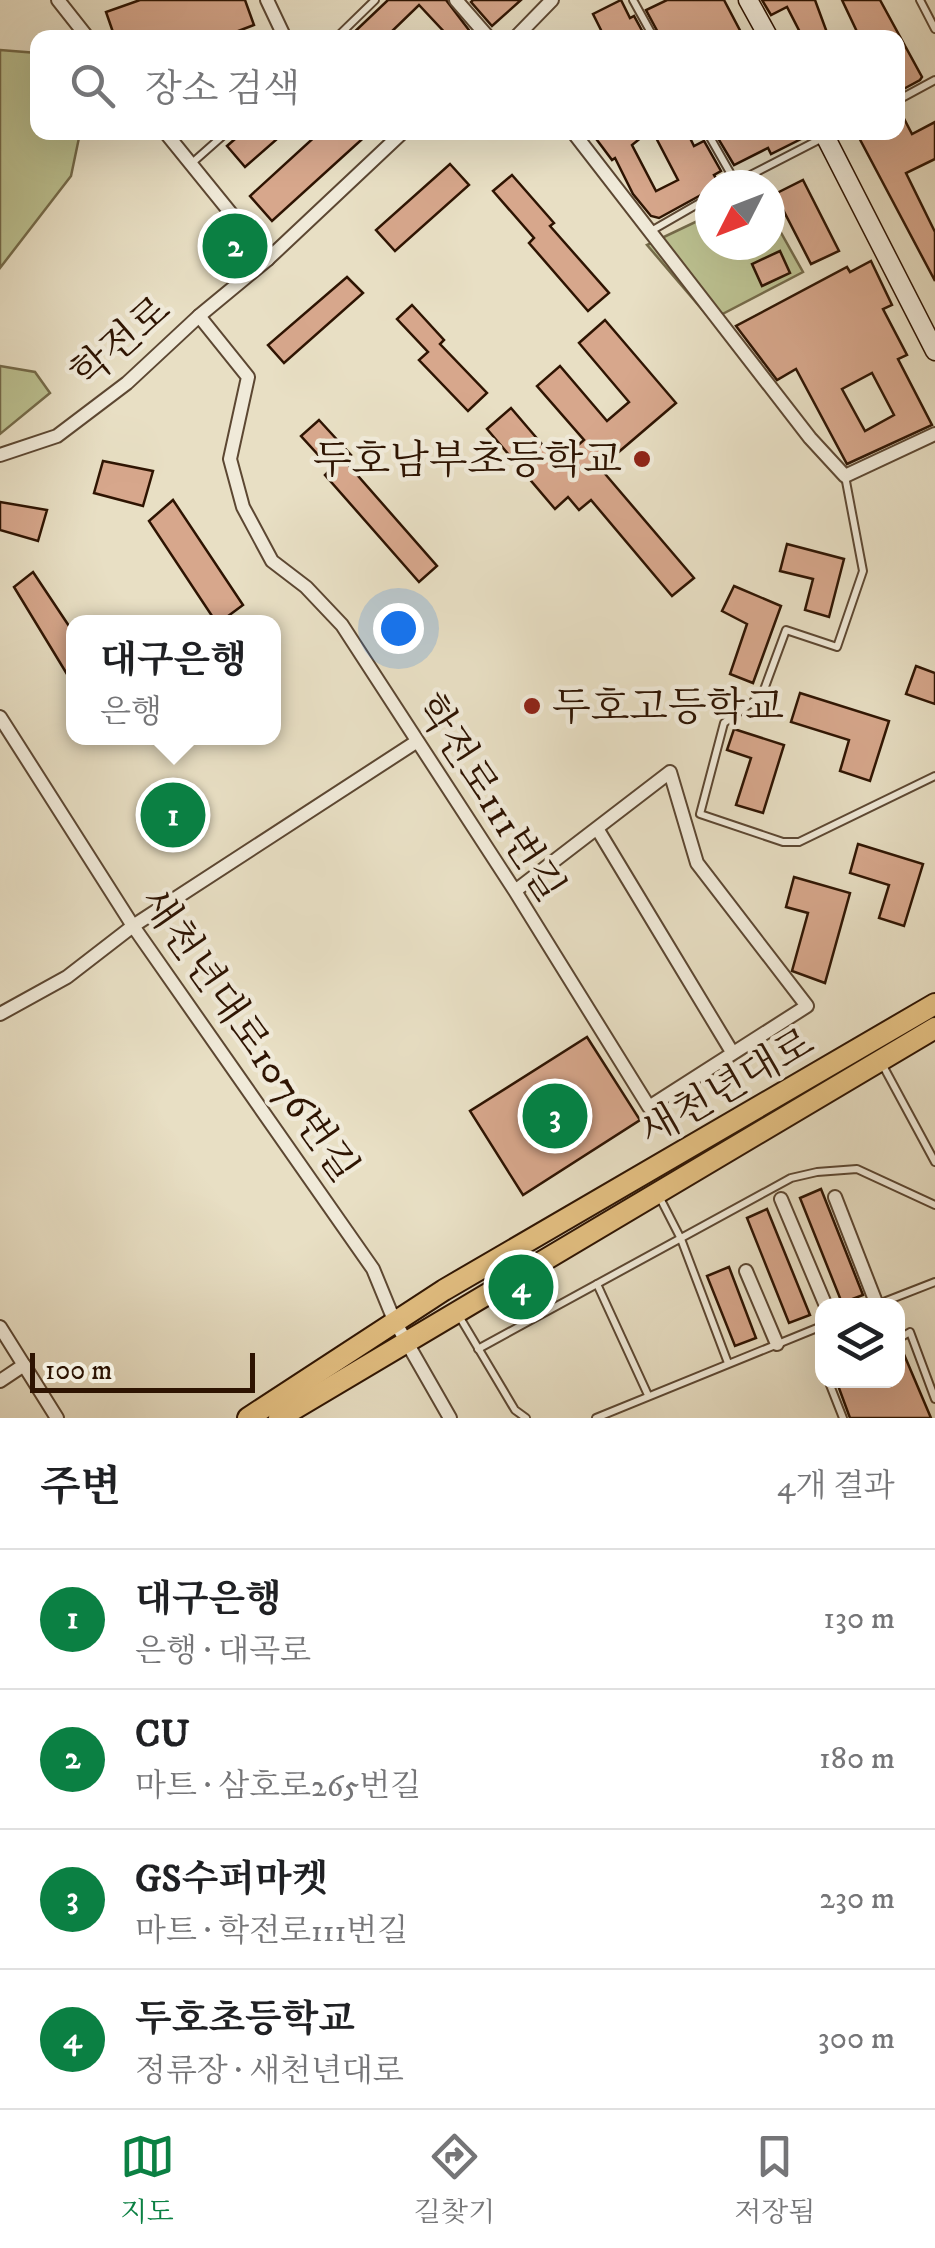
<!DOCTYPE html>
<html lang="ko">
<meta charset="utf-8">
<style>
body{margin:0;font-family:"IM FELL DW Pica","Noto Serif KR",serif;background:#f6f6f6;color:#202124}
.controls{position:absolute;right:30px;bottom:30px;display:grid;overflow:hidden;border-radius:20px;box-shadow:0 10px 40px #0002}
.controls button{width:90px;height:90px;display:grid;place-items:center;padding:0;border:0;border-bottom:2px solid #e0e0e0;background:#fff;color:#202124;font:50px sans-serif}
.compass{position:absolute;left:695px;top:170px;width:90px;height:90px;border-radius:50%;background:#fff;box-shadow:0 10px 40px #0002;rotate:228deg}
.scale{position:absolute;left:30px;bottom:25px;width:225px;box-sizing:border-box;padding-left:10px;border:5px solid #2e1402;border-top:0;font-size:28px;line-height:35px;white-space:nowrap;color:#2e1402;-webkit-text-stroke:8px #f0ead9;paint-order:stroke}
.you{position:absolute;left:398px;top:628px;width:35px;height:35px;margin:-25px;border:8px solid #fff;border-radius:50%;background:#1a73e8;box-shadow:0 0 0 15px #1a73e833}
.badge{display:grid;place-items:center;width:65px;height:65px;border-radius:50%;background:#0b8043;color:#fff;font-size:32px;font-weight:700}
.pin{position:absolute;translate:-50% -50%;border:5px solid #fff;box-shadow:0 2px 10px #0006}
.popup{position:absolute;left:66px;top:615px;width:215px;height:130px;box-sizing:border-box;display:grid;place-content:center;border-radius:20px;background:#fff;filter:drop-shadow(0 2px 8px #0005);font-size:32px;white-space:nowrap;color:#757577}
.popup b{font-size:38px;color:#202124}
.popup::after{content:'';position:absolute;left:50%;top:100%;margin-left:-20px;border:20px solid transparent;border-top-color:#fff}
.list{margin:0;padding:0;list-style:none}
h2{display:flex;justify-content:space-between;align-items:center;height:130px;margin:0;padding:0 40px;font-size:42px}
h2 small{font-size:32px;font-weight:400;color:#757577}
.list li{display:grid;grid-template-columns:65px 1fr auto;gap:30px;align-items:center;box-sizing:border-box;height:140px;padding:0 40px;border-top:2px solid #e0e0e0}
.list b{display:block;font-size:38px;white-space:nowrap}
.list p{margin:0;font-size:32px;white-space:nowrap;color:#757577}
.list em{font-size:32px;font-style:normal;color:#757577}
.icon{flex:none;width:55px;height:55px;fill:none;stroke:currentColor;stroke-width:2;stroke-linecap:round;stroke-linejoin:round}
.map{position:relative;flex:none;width:935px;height:1418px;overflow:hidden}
.search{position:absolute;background:#fff;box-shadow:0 10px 40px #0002;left:30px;right:30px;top:30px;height:110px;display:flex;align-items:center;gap:25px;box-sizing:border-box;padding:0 35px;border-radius:20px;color:#757577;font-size:38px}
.sheet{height:690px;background:#fff}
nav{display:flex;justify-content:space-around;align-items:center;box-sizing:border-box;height:140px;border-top:2px solid #e0e0e0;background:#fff;font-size:28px;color:#757577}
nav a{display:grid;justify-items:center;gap:5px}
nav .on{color:#0b8043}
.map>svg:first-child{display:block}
.green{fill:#bbc090;stroke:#746a49;stroke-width:2.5}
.building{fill:#d7a78c;stroke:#2e1402;stroke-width:2.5;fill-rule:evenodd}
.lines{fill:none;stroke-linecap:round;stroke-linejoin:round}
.lane-casing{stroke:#5c4732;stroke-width:10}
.street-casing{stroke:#5c4732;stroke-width:16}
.secondary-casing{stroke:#2e1402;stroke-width:21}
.primary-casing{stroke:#2e1402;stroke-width:24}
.lane{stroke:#f0ead9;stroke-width:6}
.street{stroke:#f0ead9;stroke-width:12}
.secondary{stroke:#f0ead9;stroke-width:18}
.primary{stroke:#e4c082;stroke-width:20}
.poi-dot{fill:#8f2418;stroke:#f0ead9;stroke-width:4}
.labels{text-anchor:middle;stroke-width:9;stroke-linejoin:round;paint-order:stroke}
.street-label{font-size:40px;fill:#2e1402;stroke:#f0ead9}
.poi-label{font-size:40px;fill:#2e1402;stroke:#f0ead9;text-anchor:end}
</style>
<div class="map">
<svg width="935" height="1418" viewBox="0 0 935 1418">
<rect width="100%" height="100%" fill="#e8dfc4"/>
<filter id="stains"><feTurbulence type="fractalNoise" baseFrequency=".002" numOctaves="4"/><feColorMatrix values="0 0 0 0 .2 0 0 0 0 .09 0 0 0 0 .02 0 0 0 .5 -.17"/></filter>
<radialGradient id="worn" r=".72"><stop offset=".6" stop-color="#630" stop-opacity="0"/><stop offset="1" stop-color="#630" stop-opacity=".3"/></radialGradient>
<!-- green -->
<g class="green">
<path d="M 0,50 L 37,53 L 38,132 L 80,133 L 71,176 L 0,268 Z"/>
<path d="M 770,213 L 803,272 L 711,320 L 647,245 L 710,215 L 710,245 L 770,245 Z"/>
<path d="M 0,366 L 35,372 L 50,393 L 0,434 Z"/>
</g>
<!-- building -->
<g class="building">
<path d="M 140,0 L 245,0 L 254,25 L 220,38 L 115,38 L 106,12 Z"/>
<path d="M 388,0 L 446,0 L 475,38 L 450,38 L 419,5 L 385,38 L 348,38 Z"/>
<path d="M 473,0 L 521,0 L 492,26 L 471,2 Z"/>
<path d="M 621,0 L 630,18 L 634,16 L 646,38 L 605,38 L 593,14 Z"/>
<path d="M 667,0 L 724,0 L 744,38 L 661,38 L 646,10 Z"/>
<path d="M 762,0 L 815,0 L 829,38 L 803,38 L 787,7 L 771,15 Z"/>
<path d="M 842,0 L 880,0 L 922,77 L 920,80 L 898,92 L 898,38 L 860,38 Z"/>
<path d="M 898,107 L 912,134 L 935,122 L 935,159 L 906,173 L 935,232 L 935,281 L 856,132 L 898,132 Z"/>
<path d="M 243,132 L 285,132 L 245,167 L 227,146 Z"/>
<path d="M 320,132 L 370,132 L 272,221 L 250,196 Z"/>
<path d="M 591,132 L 648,132 L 632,145 L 656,191 L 678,180 L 653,132 L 687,132 L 694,146 L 704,141 L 721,171 L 714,175 L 717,180 L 710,185 L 710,190 L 659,218 L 651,216 L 633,194 L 615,158 L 612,160 Z"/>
<path d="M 721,132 L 811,132 L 811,134 L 771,154 L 768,148 L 734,165 L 716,135 Z"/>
<path d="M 450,164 L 469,185 L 395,251 L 376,230 Z"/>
<path d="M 512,175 L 554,223 L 550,226 L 609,293 L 588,311 L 529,243 L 534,238 L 493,191 Z"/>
<path d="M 803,180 L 839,251 L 811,264 L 775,194 Z"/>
<path d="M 780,251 L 790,273 L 762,286 L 752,264 Z"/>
<path d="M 871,261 L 892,305 L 883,309 L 907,355 L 898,359 L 932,425 L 847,464 L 796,369 L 777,380 L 736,326 L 847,267 L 850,272 ZM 872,373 L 894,415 L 865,431 L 842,389 Z"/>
<path d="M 347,277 L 363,293 L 284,363 L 268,345 Z"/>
<path d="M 412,305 L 444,340 L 440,344 L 487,393 L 468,411 L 419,360 L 428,352 L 397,319 Z"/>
<path d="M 605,320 L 676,403 L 600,468 L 694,578 L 672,596 L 591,500 L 579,510 L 568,497 L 555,509 L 487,429 L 511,408 L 558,463 L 584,440 L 537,386 L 560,366 L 607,421 L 629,402 L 579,343 Z"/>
<path d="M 319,420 L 351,455 L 345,461 L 437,566 L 419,582 L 325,475 L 331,469 L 301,436 Z"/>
<path d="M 103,461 L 153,471 L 143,506 L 94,493 Z"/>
<path d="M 173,500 L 243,605 L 220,622 L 216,622 L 149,521 Z"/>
<path d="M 0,502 L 47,510 L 38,541 L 0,530 Z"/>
<path d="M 787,544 L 844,559 L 829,617 L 805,610 L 813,579 L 780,571 Z"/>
<path d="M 33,572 L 73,632 L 73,684 L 14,587 Z"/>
<path d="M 734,586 L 781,606 L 753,683 L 730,674 L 747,624 L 722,611 Z"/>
<path d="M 916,666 L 935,673 L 935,704 L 906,694 Z"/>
<path d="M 800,693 L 889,721 L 870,781 L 840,771 L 849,740 L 791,722 Z"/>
<path d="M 734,729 L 784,745 L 763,813 L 736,805 L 751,758 L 727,750 Z"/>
<path d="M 858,844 L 923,864 L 904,926 L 879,918 L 889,885 L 850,873 Z"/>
<path d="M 794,877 L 850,893 L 825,983 L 792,971 L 808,913 L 786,907 Z"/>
<path d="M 587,1037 L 640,1120 L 523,1195 L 470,1111 Z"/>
<path d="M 821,1189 L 863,1295 L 842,1303 L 800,1198 Z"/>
<path d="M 767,1209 L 810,1315 L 789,1323 L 747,1218 Z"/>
<path d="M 729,1267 L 756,1338 L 735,1346 L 707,1276 Z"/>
<path d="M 900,1345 L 931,1418 L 850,1418 L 836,1380 L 898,1380 L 898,1346 Z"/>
</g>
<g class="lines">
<defs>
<g id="lane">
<path d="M 633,0 L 654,38"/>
<path d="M 920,0 L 935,29"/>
<path d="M 336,38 L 375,0"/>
<path d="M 898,100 L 935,80"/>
<path d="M 707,132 L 736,183"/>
<path d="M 192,163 L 227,132"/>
<path d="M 731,185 L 834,132"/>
<path d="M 651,231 L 710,197"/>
<path d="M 845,476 L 863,571 L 837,647 L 786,630 L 762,695 L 724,723 L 700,814 L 783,842 L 799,842 L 935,776"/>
<path d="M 881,1062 L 935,1162"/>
<path d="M 660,1198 L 681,1239 L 728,1363"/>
<path d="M 597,1284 L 648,1395"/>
<path d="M 876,1305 L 935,1282"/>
<path d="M 459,1316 L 515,1410 L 526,1418"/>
<path d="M 898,1339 L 910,1332 L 935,1399"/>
<path d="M 478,1349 L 791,1178 L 817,1172 L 857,1169 L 935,1205"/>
<path d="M 828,1380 L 843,1418"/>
<path d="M 596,1418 L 822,1326"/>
</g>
<g id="street">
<path d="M 58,0 L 88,38"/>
<path d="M 267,0 L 285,38"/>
<path d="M 456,0 L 489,38"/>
<path d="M 515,38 L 552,0"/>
<path d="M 165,132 L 268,259"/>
<path d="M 573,132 L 810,438 L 845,476 L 935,434"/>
<path d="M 199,316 L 248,377 L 230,459 L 243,507 L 272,561 L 306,587 L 342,625 L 515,891 L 649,1107 L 807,1006 L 697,863 L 670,772 L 515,891"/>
<path d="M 0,455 L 57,436 L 127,383 L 199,316 L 268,259 L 403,132"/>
<path d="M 0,717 L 133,926 L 373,1269 L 394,1320 L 450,1418"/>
<path d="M 598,830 L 732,1052"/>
<path d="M 0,1014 L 67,977 L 133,926 L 416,742"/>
<path d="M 835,1197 L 877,1305"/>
<path d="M 781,1199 L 826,1306"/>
<path d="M 746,1271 L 777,1344"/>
<path d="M 0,1327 L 57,1418"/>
<path d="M 0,1381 L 24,1365"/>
</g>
<g id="secondary">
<path d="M 748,0 L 769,38"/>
<path d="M 823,132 L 935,351"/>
</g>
<g id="primary">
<path d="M 248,1418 L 444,1290 L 935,1004"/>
<path d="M 279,1418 L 935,1028"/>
</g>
</defs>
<!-- lane casing -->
<use href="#lane" class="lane-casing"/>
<!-- street casing -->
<use href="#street" class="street-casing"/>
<!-- secondary casing -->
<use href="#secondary" class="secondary-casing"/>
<!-- primary casing -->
<use href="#primary" class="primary-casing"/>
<!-- lane -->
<use href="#lane" class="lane"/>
<!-- street -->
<use href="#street" class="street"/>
<!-- secondary -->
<use href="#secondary" class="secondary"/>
<!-- primary -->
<use href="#primary" class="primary"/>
</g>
<!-- markers -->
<g class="poi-dot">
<circle cx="642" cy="459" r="10"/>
<circle cx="532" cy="706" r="10"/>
</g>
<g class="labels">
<!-- street labels -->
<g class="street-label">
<text transform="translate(120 341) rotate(-41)" y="14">학전로</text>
<text transform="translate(491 797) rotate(57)" y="14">학전로111번길</text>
<text transform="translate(250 1034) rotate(55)" y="14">새천년대로1076번길</text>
<text transform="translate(726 1086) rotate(-30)" y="14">새천년대로</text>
</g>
<!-- poi labels -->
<g class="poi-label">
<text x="622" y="473">두호남부초등학교</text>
<text x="552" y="720" text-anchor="start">두호고등학교</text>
</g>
</g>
<rect width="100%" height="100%" filter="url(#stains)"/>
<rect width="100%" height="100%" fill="url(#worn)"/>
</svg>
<div class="controls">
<button><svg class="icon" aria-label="layers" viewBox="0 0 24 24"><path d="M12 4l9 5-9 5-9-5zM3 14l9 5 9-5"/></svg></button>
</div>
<svg class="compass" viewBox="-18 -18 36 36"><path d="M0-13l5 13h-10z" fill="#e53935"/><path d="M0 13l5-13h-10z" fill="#757577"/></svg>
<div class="scale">100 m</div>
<div class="you"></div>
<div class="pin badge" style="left:173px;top:815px">1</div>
<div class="popup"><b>대구은행</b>은행</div>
<div class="pin badge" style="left:235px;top:246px">2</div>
<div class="pin badge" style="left:555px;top:1116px">3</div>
<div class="pin badge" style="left:521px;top:1287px">4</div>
<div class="search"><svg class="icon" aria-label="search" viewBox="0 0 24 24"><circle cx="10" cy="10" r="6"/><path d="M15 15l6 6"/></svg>장소 검색</div>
</div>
<section class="sheet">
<h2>주변<small>4개 결과</small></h2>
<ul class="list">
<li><span class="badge">1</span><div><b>대구은행</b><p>은행 · 대곡로</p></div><em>130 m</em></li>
<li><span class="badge">2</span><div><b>CU</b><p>마트 · 삼호로265번길</p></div><em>180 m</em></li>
<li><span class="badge">3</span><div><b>GS수퍼마켓</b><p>마트 · 학전로111번길</p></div><em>230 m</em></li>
<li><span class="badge">4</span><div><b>두호초등학교</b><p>정류장 · 새천년대로</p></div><em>300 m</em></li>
</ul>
</section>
<nav>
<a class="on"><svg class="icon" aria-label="map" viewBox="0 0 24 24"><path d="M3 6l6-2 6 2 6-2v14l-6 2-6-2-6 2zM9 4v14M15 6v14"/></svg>지도</a>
<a><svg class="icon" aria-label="directions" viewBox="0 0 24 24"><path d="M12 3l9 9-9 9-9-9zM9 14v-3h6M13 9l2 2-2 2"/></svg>길찾기</a>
<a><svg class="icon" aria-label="saved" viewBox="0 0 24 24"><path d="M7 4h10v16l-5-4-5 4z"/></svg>저장됨</a>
</nav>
